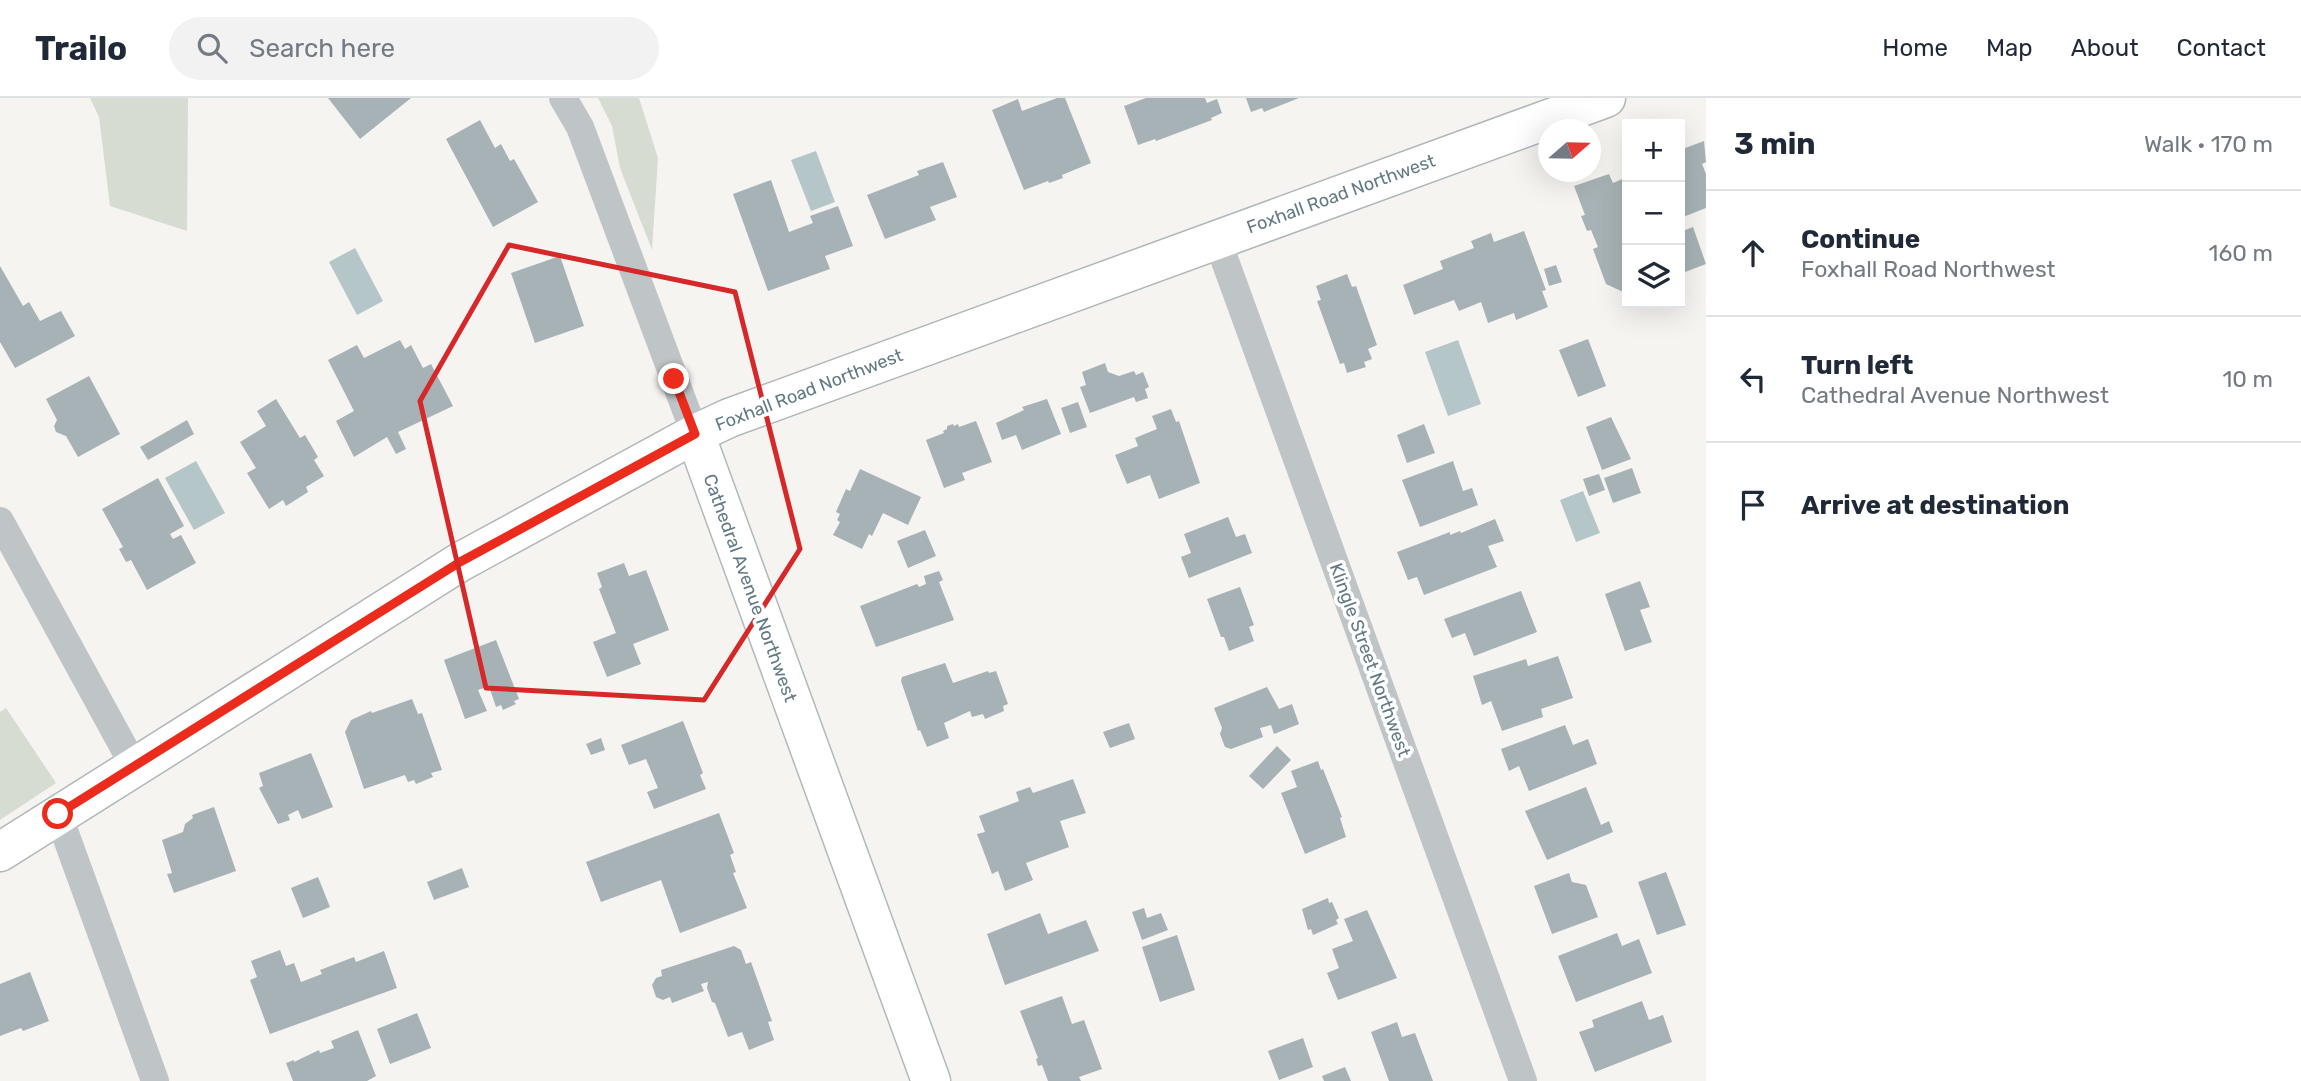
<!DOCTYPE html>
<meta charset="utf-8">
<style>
body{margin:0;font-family:Rubik,sans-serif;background:#f2f2f3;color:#1f2937}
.controls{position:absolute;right:21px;top:21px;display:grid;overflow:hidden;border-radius:0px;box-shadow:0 7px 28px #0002}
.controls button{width:63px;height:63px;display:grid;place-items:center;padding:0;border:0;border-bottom:2px solid #e0e1e3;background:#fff;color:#1f2937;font:35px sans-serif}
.compass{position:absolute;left:1538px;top:21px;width:63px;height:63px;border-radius:50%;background:#fff;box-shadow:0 7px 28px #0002;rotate:70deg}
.stop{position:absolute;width:21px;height:21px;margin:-16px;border:5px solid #eb2b1b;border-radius:50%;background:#fff}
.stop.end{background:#eb2b1b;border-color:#fff;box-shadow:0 2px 7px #0008}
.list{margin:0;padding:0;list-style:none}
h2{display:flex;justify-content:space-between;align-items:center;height:91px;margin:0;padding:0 28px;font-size:30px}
h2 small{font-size:23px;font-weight:400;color:#747a83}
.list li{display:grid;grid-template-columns:46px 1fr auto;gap:21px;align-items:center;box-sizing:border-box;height:126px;padding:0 28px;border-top:2px solid #e0e1e3}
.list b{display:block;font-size:26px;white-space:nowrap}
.list p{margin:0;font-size:23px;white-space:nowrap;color:#747a83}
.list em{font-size:23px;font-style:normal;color:#747a83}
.icon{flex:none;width:38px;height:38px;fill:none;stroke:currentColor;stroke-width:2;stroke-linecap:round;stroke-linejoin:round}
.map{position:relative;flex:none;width:1706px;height:983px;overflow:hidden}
header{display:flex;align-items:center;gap:42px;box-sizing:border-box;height:98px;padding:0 35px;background:#fff;border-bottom:2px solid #e0e1e3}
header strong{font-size:33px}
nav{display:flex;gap:38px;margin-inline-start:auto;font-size:24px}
.search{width:490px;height:63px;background:#f2f2f3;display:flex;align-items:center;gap:18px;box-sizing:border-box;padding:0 24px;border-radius:38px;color:#747a83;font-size:26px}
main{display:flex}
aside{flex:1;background:#fff}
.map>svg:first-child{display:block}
.green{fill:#d7dcd2}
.water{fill:#b5c6c8}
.building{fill:#a6b2b5}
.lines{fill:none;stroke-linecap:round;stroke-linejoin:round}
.secondary-casing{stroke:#b2b9bc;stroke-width:41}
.primary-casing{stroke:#b0b7ba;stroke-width:41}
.street{stroke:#bfc5c7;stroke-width:28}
.secondary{stroke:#fff;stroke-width:38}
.primary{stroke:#fff;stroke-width:38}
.route{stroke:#eb2b1b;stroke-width:9}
.marked{fill:none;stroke:#d62828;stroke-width:5;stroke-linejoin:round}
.labels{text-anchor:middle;stroke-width:7;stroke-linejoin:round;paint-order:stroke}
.street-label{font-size:18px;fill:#627a83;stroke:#fff}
</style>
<header>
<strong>Trailo</strong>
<div class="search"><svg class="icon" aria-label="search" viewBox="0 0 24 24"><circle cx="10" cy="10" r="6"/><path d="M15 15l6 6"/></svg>Search here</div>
<nav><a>Home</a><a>Map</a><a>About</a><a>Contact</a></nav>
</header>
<main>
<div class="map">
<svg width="1706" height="983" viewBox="0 0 1706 983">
<rect width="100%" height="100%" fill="#f5f4f1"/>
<!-- green -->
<g class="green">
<path d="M 90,0 L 188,0 L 187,133 L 110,108 L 99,19 Z"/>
<path d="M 598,0 L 639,0 L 658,60 L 652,152 L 620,70 L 612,28 Z"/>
<path d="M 6,610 L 56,685 L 0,722 L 0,614 Z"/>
</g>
<!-- water -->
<g class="water">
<path d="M 816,53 L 835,104 L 811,113 L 791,62 Z"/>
<path d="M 355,150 L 383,203 L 357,217 L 329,164 Z"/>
<path d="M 1458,242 L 1481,306 L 1448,318 L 1425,254 Z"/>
<path d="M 196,363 L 225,415 L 194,432 L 165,380 Z"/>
<path d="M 1583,393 L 1600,435 L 1576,444 L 1560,402 Z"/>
</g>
<!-- building -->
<g class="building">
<path d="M 328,0 L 411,0 L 360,41 Z"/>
<path d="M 1057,0 L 1065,0 L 1091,65 L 1062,77 L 1063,80 L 1049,85 L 1048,83 L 1024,92 L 992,12 L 1018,1 L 1022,13 Z"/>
<path d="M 1146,0 L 1205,0 L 1207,5 L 1217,1 L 1222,15 L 1211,20 L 1212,22 L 1156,43 L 1155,41 L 1138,47 L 1124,8 Z"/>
<path d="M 1246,0 L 1299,0 L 1264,14 L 1262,10 L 1251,14 Z"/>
<path d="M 480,22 L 495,50 L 501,46 L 510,63 L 514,61 L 538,104 L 493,129 L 446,41 Z"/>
<path d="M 1704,43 L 1706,64 L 1702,66 L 1706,76 L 1706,110 L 1683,119 L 1680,112 L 1680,52 Z"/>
<path d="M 943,64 L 957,99 L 930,109 L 936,122 L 885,141 L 867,97 L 919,77 L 917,73 Z"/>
<path d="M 1609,76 L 1613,85 L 1627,79 L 1627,192 L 1621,193 L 1606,186 L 1593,151 L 1598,149 L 1591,132 L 1587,133 L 1581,118 L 1585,117 L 1574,88 Z"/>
<path d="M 771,82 L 789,134 L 813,125 L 810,118 L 838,108 L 853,148 L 825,158 L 830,171 L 768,193 L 733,96 Z"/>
<path d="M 1693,129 L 1706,166 L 1680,176 L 1680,134 Z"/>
<path d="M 1524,133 L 1546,192 L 1542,193 L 1548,209 L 1516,222 L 1514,215 L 1488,225 L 1481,204 L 1459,213 L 1454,202 L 1414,217 L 1403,187 L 1443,171 L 1440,163 L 1474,150 L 1471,143 L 1491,135 L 1494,144 Z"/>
<path d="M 560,158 L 584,228 L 535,245 L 511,175 Z"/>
<path d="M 1556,167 L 1562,184 L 1549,188 L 1544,171 Z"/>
<path d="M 0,168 L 23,208 L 29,204 L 40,223 L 61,213 L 75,238 L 15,270 L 0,244 Z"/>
<path d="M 1347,176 L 1352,189 L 1356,188 L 1377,247 L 1368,251 L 1372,261 L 1364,264 L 1366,269 L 1347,275 L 1344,265 L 1340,266 L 1317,203 L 1321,202 L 1316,188 Z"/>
<path d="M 1588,241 L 1606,288 L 1578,299 L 1559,252 Z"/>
<path d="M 400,242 L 405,251 L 411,247 L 423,270 L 431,266 L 453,308 L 398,334 L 406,351 L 396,356 L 387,339 L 354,359 L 336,323 L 354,313 L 328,262 L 357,247 L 364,260 Z"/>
<path d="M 1105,265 L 1108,274 L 1119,278 L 1134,273 L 1136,277 L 1143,274 L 1149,289 L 1145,291 L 1148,300 L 1136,304 L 1134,299 L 1090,315 L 1080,289 L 1086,287 L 1082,274 Z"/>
<path d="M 89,278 L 120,336 L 78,359 L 66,338 L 56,334 L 54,328 L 57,322 L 46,301 Z"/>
<path d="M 276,301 L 300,340 L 305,337 L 318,359 L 314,362 L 324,378 L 306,389 L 308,394 L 286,408 L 283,402 L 269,411 L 247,375 L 256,370 L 240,344 L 266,328 L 257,313 Z"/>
<path d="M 1047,301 L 1061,336 L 1022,352 L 1016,337 L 1002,342 L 996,325 L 1024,312 L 1022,309 Z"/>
<path d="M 1078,304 L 1087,329 L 1070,335 L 1061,310 Z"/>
<path d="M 1171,311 L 1176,324 L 1179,323 L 1200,385 L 1159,401 L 1150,377 L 1127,386 L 1115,357 L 1138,348 L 1135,340 L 1157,331 L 1152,318 Z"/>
<path d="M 1611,319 L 1631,361 L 1602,372 L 1586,329 Z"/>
<path d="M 187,322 L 194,336 L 148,362 L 140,349 Z"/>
<path d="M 976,323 L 992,364 L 962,375 L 965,382 L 944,390 L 926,342 L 944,335 L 943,333 L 947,331 L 947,328 L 953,326 L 954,328 L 958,326 L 959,329 Z"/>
<path d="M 1424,326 L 1435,355 L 1407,365 L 1397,337 Z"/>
<path d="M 1453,363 L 1463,393 L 1472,390 L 1478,407 L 1420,429 L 1402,382 Z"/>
<path d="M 1632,370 L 1641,395 L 1613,405 L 1604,380 Z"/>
<path d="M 860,371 L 921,399 L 908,427 L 883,415 L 872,438 L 869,436 L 862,451 L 833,437 L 840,424 L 837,422 L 840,416 L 836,414 L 846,391 L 850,393 Z"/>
<path d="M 1599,376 L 1605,392 L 1589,398 L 1583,381 Z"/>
<path d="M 158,380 L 184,428 L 170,436 L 173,441 L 181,437 L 196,465 L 147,492 L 131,462 L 126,464 L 119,451 L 123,449 L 102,411 Z"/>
<path d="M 1228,419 L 1236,439 L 1245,436 L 1252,455 L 1189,480 L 1181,459 L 1191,455 L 1184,436 Z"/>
<path d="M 1495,421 L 1504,443 L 1488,448 L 1497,469 L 1424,497 L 1417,479 L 1408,482 L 1397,454 L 1450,434 L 1450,437 L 1460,433 L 1461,435 Z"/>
<path d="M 925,432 L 936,458 L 908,470 L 897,443 Z"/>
<path d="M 624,465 L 629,478 L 646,472 L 669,532 L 633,546 L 641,566 L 607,579 L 593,544 L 616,535 L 599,491 L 602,489 L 597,475 Z"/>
<path d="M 939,473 L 943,482 L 939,484 L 954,522 L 876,549 L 860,508 L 917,486 L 919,489 L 926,486 L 924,478 Z"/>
<path d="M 1640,483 L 1650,509 L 1640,512 L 1652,544 L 1625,553 L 1605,496 Z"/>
<path d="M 1240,489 L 1254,527 L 1249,529 L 1254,543 L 1229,553 L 1224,539 L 1221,539 L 1207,501 Z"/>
<path d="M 1521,493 L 1537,534 L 1474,558 L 1465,535 L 1452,540 L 1444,521 Z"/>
<path d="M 496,542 L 519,601 L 514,603 L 516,606 L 503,612 L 501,607 L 496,609 L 489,588 L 478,592 L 487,613 L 465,621 L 444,562 Z"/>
<path d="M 1558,558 L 1573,600 L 1541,611 L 1543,619 L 1502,633 L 1491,603 L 1482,607 L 1473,578 L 1526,561 L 1528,568 Z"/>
<path d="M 945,565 L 953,585 L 988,573 L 989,575 L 996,573 L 1008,606 L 1003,608 L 1004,613 L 985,621 L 983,616 L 972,619 L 970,613 L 944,625 L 949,640 L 927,649 L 920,632 L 918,633 L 901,583 L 902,579 Z"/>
<path d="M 1267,589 L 1279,611 L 1292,606 L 1299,626 L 1274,636 L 1271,627 L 1260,630 L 1263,639 L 1231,651 L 1225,649 L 1220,636 L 1222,630 L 1214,610 Z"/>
<path d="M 412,601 L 418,616 L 422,615 L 442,672 L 431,675 L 433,679 L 416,686 L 414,682 L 408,684 L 405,677 L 364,691 L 345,634 L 351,622 L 371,613 L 372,615 Z"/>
<path d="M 683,623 L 703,675 L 700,677 L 706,691 L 654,711 L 647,694 L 658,690 L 646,661 L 629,667 L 621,647 Z"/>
<path d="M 1129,625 L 1135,641 L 1110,650 L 1103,634 Z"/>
<path d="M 1565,627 L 1573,647 L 1588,641 L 1597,666 L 1529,693 L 1519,668 L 1509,673 L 1501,651 Z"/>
<path d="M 601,640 L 605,652 L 591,657 L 586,646 Z"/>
<path d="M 1277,648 L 1291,662 L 1263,691 L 1249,678 Z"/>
<path d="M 311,655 L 333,709 L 302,721 L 298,712 L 288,717 L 290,722 L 278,726 L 259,690 L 263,688 L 259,675 Z"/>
<path d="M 1318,663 L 1321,672 L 1323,671 L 1342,719 L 1340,720 L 1346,739 L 1305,756 L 1281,695 L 1297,689 L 1291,673 Z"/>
<path d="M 1073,681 L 1086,715 L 1060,723 L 1069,749 L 1026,765 L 1033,782 L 1005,793 L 998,773 L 992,776 L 977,736 L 985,734 L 979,718 L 1019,703 L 1016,694 L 1030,689 L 1033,695 Z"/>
<path d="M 1586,689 L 1601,727 L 1609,723 L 1613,734 L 1547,762 L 1525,713 Z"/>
<path d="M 214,709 L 236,773 L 174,795 L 167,776 L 172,775 L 162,742 L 183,734 L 185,726 L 193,720 L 192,717 Z"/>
<path d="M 719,715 L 734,755 L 730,757 L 736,774 L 733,775 L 747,810 L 680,835 L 661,782 L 601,804 L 586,764 Z"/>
<path d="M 462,770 L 469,789 L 434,802 L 427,784 Z"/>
<path d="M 1666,774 L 1686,827 L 1657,837 L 1638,784 Z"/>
<path d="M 1569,775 L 1572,784 L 1586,787 L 1598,819 L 1552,836 L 1534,788 Z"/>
<path d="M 318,779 L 330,809 L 303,820 L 291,790 Z"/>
<path d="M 1328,800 L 1329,805 L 1332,804 L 1339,820 L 1336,822 L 1338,826 L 1313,837 L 1311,831 L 1308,832 L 1302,811 Z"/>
<path d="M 1144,810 L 1147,820 L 1161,815 L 1168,832 L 1142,842 L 1132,814 Z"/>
<path d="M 1367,812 L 1397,880 L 1338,902 L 1327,875 L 1339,870 L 1332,851 L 1353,843 L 1344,821 Z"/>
<path d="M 1040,815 L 1048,836 L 1086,822 L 1099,853 L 1005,887 L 987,836 Z"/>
<path d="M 1617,835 L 1622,848 L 1639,841 L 1652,875 L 1576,904 L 1558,858 Z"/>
<path d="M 1177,837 L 1195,892 L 1160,904 L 1142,849 Z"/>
<path d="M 734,848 L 741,852 L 746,866 L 751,864 L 772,923 L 768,924 L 774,942 L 749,952 L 742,934 L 728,939 L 715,905 L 712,904 L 707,890 L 708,884 L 701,886 L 704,893 L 672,905 L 670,899 L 663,902 L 656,899 L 652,887 L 656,880 L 662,878 L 661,872 Z"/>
<path d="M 280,852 L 286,868 L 294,865 L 301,884 L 322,876 L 320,872 L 354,859 L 356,864 L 384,853 L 397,890 L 270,936 L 250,882 L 257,879 L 251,863 Z"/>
<path d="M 30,874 L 49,923 L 23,933 L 21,930 L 0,938 L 0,886 Z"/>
<path d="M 1062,898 L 1072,926 L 1084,922 L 1102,971 L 1079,979 L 1081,983 L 1048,983 L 1042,967 L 1038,968 L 1036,961 L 1038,960 L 1020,913 Z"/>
<path d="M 1642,903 L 1649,922 L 1663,917 L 1672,944 L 1595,974 L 1579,934 L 1594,929 L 1592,922 Z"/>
<path d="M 417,915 L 431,950 L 390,966 L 377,931 Z"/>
<path d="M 1397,924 L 1402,939 L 1415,935 L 1433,983 L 1389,983 L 1371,934 Z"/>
<path d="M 358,932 L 376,978 L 367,983 L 293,983 L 286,965 L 294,962 L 294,964 L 319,952 L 320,955 L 334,950 L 331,943 Z"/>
<path d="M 1303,940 L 1313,969 L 1279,982 L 1268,953 Z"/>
<path d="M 1345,969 L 1351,983 L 1324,983 L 1322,978 Z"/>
</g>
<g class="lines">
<defs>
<path id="secondary" d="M 695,336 L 931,983"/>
<path id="primary" d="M 0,754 L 460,464 L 695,336 L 729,320 L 1606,0"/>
</defs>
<!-- secondary casing -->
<use href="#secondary" class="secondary-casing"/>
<!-- primary casing -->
<use href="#primary" class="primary-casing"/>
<!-- street -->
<g class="street">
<path d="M 563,0 L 580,29 L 695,336"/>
<path d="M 1217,141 L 1523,983"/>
<path d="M 0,423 L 134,668"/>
<path d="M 58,716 L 155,983"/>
</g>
<!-- secondary -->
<use href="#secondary" class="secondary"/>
<!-- primary -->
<use href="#primary" class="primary"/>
</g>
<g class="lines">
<!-- route -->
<path class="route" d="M 58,716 L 460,464 L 695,336 L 674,281"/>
</g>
<!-- marked area -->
<path class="marked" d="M 509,147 L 735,194 L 800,451 L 704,602 L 486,590 L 420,303 Z"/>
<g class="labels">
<!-- street labels -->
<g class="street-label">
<text transform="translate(1341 96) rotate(-20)" y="6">Foxhall Road Northwest</text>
<text transform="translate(809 292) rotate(-21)" y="6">Foxhall Road Northwest</text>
<text transform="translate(750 490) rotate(70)" y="6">Cathedral Avenue Northwest</text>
<text transform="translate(1370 562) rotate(70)" y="6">Klingle Street Northwest</text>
</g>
</g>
</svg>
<div class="controls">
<button>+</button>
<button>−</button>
<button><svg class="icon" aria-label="layers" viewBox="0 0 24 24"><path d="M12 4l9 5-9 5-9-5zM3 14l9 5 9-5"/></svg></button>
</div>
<svg class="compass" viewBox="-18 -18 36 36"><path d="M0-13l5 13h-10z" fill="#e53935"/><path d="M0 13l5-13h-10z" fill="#747a83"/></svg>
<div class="stop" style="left:58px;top:716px"></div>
<div class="stop end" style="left:674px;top:281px"></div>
</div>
<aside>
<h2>3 min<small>Walk · 170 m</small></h2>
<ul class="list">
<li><svg class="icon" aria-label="ahead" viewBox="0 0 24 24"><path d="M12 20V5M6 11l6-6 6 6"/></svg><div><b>Continue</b><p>Foxhall Road Northwest</p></div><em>160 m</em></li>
<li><svg class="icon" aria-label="left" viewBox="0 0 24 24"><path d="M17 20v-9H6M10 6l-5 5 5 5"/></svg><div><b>Turn left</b><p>Cathedral Avenue Northwest</p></div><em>10 m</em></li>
<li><svg class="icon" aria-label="arrive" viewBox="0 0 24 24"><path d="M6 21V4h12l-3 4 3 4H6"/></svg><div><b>Arrive at destination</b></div></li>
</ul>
</aside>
</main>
